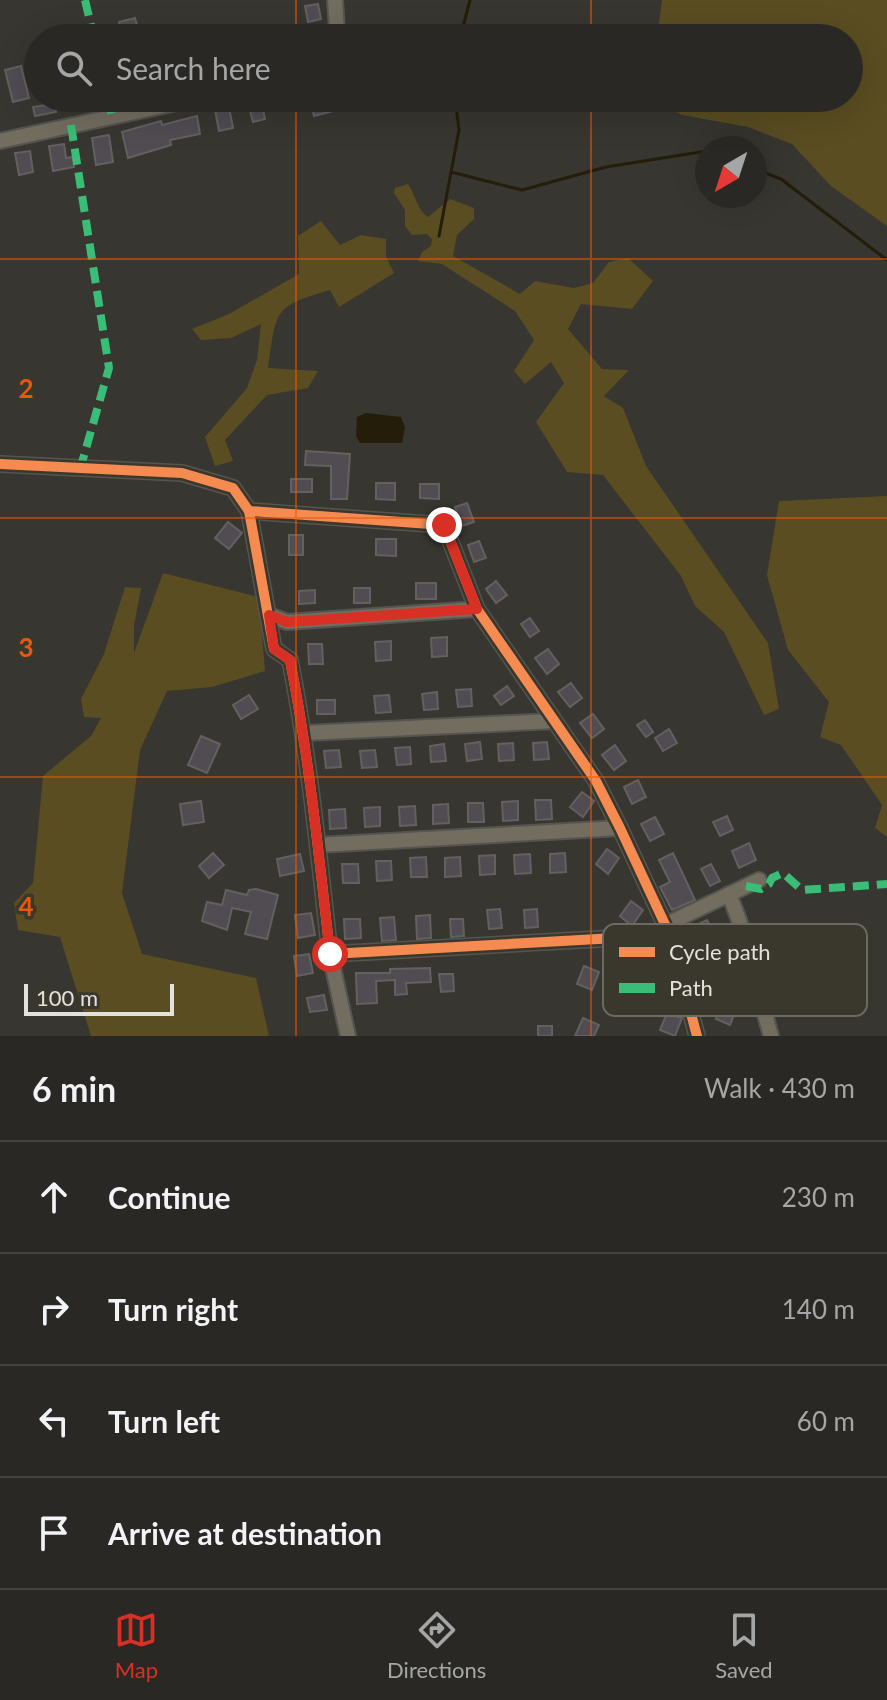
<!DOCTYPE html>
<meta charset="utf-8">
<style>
body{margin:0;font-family:Lato,sans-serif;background:#353431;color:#f1f3f6}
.compass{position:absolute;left:695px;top:136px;width:72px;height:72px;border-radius:50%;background:#292824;box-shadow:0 8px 32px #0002;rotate:219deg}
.scale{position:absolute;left:24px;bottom:20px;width:150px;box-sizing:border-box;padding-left:8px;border:4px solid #e3e1db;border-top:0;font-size:22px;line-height:28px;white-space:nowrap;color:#e3e1db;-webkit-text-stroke:6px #3a372d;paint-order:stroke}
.stop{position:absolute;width:24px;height:24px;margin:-18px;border:6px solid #d93025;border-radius:50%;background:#fff}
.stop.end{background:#d93025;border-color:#fff;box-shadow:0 2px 8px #0008}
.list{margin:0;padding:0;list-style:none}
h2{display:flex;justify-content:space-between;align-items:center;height:104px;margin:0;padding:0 32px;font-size:34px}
h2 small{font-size:26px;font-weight:400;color:#a5a6a6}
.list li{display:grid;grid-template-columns:52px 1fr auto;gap:24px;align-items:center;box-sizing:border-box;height:112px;padding:0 32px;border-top:2px solid #454441}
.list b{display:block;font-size:30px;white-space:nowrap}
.list em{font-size:26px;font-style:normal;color:#a5a6a6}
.icon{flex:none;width:44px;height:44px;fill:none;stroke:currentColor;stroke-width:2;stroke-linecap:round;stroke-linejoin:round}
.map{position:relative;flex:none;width:887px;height:1036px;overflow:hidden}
.search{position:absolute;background:#292824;box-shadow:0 8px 32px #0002;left:24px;right:24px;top:24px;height:88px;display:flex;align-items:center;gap:20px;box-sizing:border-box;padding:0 28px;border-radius:44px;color:#a5a6a6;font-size:30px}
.sheet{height:552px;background:#292824}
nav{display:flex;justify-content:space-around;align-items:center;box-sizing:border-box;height:112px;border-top:2px solid #454441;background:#292824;font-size:22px;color:#a5a6a6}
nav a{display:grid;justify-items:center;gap:4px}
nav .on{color:#d93025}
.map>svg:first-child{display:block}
.green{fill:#5a4d22}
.water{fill:#231d0a}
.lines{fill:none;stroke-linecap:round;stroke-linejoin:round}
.stream{stroke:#231d0a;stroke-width:3}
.building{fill:#514b52;stroke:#626160;stroke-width:2}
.minor-casing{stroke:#555450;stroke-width:18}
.minor{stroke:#726d5f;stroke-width:14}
.quiet{stroke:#3abd76;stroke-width:8;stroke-dasharray:16 8;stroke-linecap:butt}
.cycleway-casing{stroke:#3a372d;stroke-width:15}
.cycleway{stroke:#f68b52;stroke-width:10}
.route{stroke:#d93025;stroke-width:10}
.grid{fill:none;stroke:#e8590c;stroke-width:2;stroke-opacity:0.55}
.key{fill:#3a372d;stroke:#6d6a61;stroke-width:2}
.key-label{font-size:22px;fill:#e3e1db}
.grid-label{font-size:26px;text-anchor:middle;font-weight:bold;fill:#e8590c;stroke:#3a372d;stroke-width:7;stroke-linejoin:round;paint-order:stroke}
</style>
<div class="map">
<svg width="887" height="1036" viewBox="0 0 887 1036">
<rect width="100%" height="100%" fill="#373630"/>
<!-- green -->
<g class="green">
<path d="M 662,0 L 887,0 L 887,226 L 831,186 L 792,144 L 748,127 L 682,115 L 663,105 L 659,98 L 849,98 L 849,38 L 657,38 Z"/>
<path d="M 408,184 C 415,194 418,211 428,217 L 450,199 L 474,208 L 474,219 L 457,235 L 453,256 L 520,294 L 535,281 L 574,288 L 593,283 L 609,262 L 628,258 L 653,281 L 632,309 L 581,304 L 568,329 L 602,369 L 629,370 L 604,396 L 623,408 L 646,466 L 768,643 L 779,709 L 764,715 L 724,632 L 695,606 L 681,576 L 603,475 L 567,472 L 536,422 L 564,383 L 551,362 L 525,384 L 514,371 L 534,340 L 515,311 L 442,264 L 418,261 L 422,252 L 431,246 L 432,239 L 427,234 L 412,235 L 405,226 L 405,210 L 394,193 L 395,188 Z"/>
<path d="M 321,221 L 340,245 L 361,235 L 386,239 L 386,257 L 394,273 L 339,307 L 330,290 C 272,307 277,310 268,368 L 318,371 L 308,388 L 267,395 L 225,440 L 233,461 L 215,466 L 205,437 L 247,388 L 257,360 L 261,324 L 231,338 L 201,340 L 192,329 L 229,314 L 299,274 L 298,236 Z"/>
<path d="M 887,496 L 887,837 L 875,828 L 882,805 L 841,745 L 820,737 L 829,702 L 788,650 L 767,575 L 779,501 Z"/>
<path d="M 163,573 L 259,597 L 265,671 L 212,687 L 167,691 L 140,750 L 122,893 L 142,954 L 256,978 L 269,1036 L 91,1036 L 60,937 L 18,930 L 14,903 L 33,883 L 43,776 L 91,736 L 101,718 L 84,717 L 81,699 L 104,654 L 125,587 L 141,588 L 134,626 L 134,653 Z"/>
</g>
<!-- water -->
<path class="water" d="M 366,413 L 401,417 L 405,427 L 402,443 L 360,443 L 356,436 L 357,417 Z"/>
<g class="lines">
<!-- stream -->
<g class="stream">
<path d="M 460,38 L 470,0"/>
<path d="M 755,169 L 781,179 L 887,260"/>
<path d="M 451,172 L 522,190 L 606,167 L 707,151"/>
<path d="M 439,236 L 459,130 L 455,98"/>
</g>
</g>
<!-- building -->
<g class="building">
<path d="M 318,4 L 321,19 L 308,22 L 305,6 Z"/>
<path d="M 135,18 L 140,36 L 123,38 L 119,22 Z"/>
<path d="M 21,66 L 29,98 L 13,102 L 5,70 Z"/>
<path d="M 45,98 L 53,98 L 56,112 L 35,116 L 33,107 L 46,105 Z"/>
<path d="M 81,98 L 106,98 L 107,101 L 84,107 Z"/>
<path d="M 277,98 L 291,98 L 292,107 L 278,109 Z"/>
<path d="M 310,98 L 329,98 L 333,111 L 314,116 Z"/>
<path d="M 261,100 L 265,119 L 253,122 L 248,103 Z"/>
<path d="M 229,107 L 233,128 L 219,131 L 215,110 Z"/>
<path d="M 197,116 L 200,134 L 170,140 L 171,145 L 128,158 L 122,132 L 161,121 L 162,125 Z"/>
<path d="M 109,135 L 113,162 L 96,165 L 92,138 Z"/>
<path d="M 64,144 L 66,158 L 73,157 L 74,167 L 53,171 L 49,146 Z"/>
<path d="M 30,151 L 33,172 L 19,175 L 15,153 Z"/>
<path d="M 306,451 L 350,454 L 347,499 L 331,499 L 331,466 L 305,465 Z"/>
<rect x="291" y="479" width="21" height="13"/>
<path d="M 376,483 L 395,483 L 395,500 L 376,499 Z"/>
<path d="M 420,484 L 439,484 L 439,499 L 420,498 Z"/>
<path d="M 467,503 L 474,522 L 462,526 L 455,507 Z"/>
<path d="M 228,522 L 242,533 L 229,549 L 215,538 Z"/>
<rect x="289" y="535" width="14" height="20"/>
<path d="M 376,539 L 396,539 L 396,556 L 376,555 Z"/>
<path d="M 479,541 L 486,558 L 474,562 L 468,545 Z"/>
<path d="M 496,581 L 507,595 L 496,603 L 486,589 Z"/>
<rect x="416" y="583" width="20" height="16"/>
<rect x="354" y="588" width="16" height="15"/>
<path d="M 315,590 L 315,603 L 299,604 L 299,591 Z"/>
<path d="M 530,618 L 539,631 L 530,637 L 521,624 Z"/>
<path d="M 447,637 L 447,656 L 432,657 L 431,638 Z"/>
<path d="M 391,641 L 391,660 L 376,661 L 375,642 Z"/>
<path d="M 308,644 L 322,644 L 323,664 L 309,664 Z"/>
<path d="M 548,649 L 559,664 L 547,674 L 535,658 Z"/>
<path d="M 571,683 L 582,698 L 570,707 L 558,692 Z"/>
<path d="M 507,686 L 514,696 L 501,705 L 494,696 Z"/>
<path d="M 471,689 L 472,706 L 458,707 L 456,690 Z"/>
<path d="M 437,692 L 438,709 L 424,710 L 422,694 Z"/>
<path d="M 249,695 L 258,709 L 241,719 L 233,705 Z"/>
<path d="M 389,695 L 391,712 L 376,713 L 374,696 Z"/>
<rect x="317" y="700" width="18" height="14"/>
<path d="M 593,714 L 604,729 L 592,738 L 580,723 Z"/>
<path d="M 645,720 L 653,732 L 646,737 L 637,725 Z"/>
<path d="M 669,729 L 677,743 L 663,751 L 655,738 Z"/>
<path d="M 201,736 L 220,744 L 207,773 L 188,765 Z"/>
<path d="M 480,742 L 482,759 L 467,761 L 465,744 Z"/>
<path d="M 547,742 L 549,759 L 534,760 L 533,743 Z"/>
<path d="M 513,743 L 514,760 L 499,761 L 498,744 Z"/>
<path d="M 444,744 L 446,761 L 431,762 L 430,746 Z"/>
<path d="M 615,745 L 626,761 L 614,770 L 602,755 Z"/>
<path d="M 410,747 L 411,764 L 397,765 L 395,748 Z"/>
<path d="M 339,750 L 341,767 L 326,768 L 324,751 Z"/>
<path d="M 375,750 L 377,767 L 362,768 L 360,751 Z"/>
<path d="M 638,780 L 646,797 L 632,804 L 624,787 Z"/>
<path d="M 582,792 L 594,801 L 583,817 L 570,807 Z"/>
<path d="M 535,800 L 551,800 L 552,819 L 536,820 Z"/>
<path d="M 201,801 L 204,822 L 183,825 L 180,804 Z"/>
<path d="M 518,801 L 518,820 L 503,821 L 502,802 Z"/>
<path d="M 468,803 L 483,803 L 484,822 L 468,822 Z"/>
<path d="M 448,804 L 449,823 L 433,824 L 433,805 Z"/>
<path d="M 415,806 L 416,825 L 400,826 L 399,807 Z"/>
<path d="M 380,807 L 380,826 L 365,827 L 364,808 Z"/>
<path d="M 345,809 L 346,828 L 330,829 L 329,810 Z"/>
<path d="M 727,816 L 733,830 L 720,836 L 713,822 Z"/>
<path d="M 655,817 L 664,834 L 650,841 L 641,824 Z"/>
<path d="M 749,843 L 756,860 L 739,868 L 732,851 Z"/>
<path d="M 607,849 L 619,858 L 608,874 L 596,864 Z"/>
<path d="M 213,853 L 224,865 L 209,878 L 199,866 Z"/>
<path d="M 565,853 L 566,872 L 550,873 L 550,854 Z"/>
<path d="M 673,853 L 695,900 L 672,910 L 660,887 L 670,882 L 659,860 Z"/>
<path d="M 300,854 L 304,871 L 280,876 L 277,859 Z"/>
<path d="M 530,854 L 531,873 L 515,874 L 514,855 Z"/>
<path d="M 495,855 L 495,874 L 480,875 L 479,856 Z"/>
<path d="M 426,857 L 427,877 L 411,877 L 410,858 Z"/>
<path d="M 460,857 L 461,876 L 445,877 L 445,858 Z"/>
<path d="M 376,861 L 391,861 L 392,880 L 377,881 Z"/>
<path d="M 342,864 L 358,864 L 359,883 L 343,883 Z"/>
<path d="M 711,864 L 720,881 L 710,886 L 701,869 Z"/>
<path d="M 256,889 L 278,895 L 267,939 L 245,934 L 251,912 L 232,908 L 227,930 L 202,921 L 207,902 L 222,905 L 226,890 L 247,895 L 249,890 Z"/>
<path d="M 631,901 L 643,910 L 632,926 L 620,916 Z"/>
<path d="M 500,909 L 502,928 L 489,929 L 487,910 Z"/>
<path d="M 537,909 L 538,927 L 525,928 L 524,910 Z"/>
<path d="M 311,913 L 315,935 L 298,938 L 295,915 Z"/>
<path d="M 430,915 L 431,938 L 417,939 L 416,916 Z"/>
<path d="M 394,917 L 396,940 L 382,941 L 380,918 Z"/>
<path d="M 344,919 L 360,919 L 361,938 L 345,939 Z"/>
<path d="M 450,919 L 463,919 L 464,936 L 451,937 Z"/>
<path d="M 707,920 L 714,934 L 696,942 L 690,928 Z"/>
<path d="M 309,954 L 313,973 L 297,976 L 294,956 Z"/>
<path d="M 584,966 L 599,972 L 592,990 L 577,984 Z"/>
<path d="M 430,968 L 431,982 L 406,983 L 407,994 L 395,995 L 395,980 L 376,981 L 377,1003 L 357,1004 L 356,973 L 390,973 L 390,969 Z"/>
<path d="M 439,974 L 453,974 L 454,991 L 441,992 Z"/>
<path d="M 324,995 L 327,1010 L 310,1012 L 307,998 Z"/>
<path d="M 723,1001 L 737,1007 L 730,1025 L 716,1019 Z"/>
<path d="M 667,1013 L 682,1018 L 675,1036 L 660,1030 Z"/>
<path d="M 583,1018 L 599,1025 L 594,1036 L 575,1036 Z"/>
<rect x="538" y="1026" width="14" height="10"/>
</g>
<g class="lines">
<defs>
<g id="minor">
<path d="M 332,38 L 337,31 L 335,0"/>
<path d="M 0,141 L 200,98"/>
<path d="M 0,464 L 182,473 L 233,488 L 249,511 L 274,649 L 290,660 C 309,757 319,856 330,954 L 670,935"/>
<path d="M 249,511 L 444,525 L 477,609 L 596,781 L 620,828 L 670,935 L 697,1036"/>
<path d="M 269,615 L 287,622 L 477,609"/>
<path d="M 305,733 L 554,721"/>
<path d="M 318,845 L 620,828"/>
<path d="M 729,894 L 739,920 L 771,1036"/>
<path d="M 665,925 L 759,880"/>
<path d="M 330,954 L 348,1036"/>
</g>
</defs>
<!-- minor casing -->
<use href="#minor" class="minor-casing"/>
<!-- minor -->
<use href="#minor" class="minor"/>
<!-- quiet -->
<g class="quiet">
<path d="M 85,0 L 94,38"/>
<path d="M 108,98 L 112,117"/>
<path d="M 71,125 L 109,368 L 81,466"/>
<path d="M 746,886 L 761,889 L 769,884 L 772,878 L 783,873 L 802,890 L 887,884"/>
</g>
<defs>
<g id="cycleway">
<path d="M 0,464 L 182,473 L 233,488 L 249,511 L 274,649 L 290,660 C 309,757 319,856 330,954 L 670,935"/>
<path d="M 249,511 L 444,525 L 477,609 L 596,781 L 620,828 L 670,935 L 697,1036"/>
</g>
</defs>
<!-- cycleway casing -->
<use href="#cycleway" class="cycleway-casing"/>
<!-- cycleway -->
<use href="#cycleway" class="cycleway"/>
</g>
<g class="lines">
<!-- route -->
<path class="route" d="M 330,954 C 319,856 309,757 290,660 L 274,649 L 269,615 L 287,622 L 477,609 L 444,525"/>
</g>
<!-- grid -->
<path class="grid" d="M 296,0 L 296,38M 591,0 L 591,38M 296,98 L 296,1036M 591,98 L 591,1036M 0,259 L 887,259M 0,518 L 887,518M 0,777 L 887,777"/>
<!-- legend -->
<rect x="603" y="924" width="264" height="92" rx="12" class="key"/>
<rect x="619" y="947" width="36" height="10" fill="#f68b52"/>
<rect x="619" y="983" width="36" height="10" fill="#3abd76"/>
<g class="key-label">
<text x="669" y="960">Cycle path</text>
<text x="669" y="996">Path</text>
</g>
<g class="grid-label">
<text x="26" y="398">2</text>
<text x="26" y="657">3</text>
<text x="26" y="916">4</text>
</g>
</svg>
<svg class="compass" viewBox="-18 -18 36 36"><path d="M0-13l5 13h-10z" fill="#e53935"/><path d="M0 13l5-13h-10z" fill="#a5a6a6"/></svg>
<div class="scale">100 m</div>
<div class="stop" style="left:330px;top:954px"></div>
<div class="stop end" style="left:444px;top:525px"></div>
<div class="search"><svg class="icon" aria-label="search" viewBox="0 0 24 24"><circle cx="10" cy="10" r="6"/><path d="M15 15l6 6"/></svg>Search here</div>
</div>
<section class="sheet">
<h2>6 min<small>Walk · 430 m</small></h2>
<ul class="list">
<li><svg class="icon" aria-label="ahead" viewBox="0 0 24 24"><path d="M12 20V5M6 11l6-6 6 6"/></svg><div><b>Continue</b></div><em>230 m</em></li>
<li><svg class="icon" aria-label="right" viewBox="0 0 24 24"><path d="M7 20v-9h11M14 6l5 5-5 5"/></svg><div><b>Turn right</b></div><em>140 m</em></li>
<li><svg class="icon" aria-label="left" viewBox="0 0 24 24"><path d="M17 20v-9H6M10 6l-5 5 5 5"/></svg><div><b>Turn left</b></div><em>60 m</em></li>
<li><svg class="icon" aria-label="arrive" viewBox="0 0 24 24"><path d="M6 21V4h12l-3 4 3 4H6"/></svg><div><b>Arrive at destination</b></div></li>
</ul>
</section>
<nav>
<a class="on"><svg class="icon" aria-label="map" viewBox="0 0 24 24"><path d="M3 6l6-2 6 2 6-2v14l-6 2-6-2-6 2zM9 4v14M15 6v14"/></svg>Map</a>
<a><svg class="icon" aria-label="directions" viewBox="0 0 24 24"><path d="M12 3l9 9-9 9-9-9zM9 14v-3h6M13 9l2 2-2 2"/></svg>Directions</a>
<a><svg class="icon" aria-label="saved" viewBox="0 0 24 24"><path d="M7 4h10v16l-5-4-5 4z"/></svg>Saved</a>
</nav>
